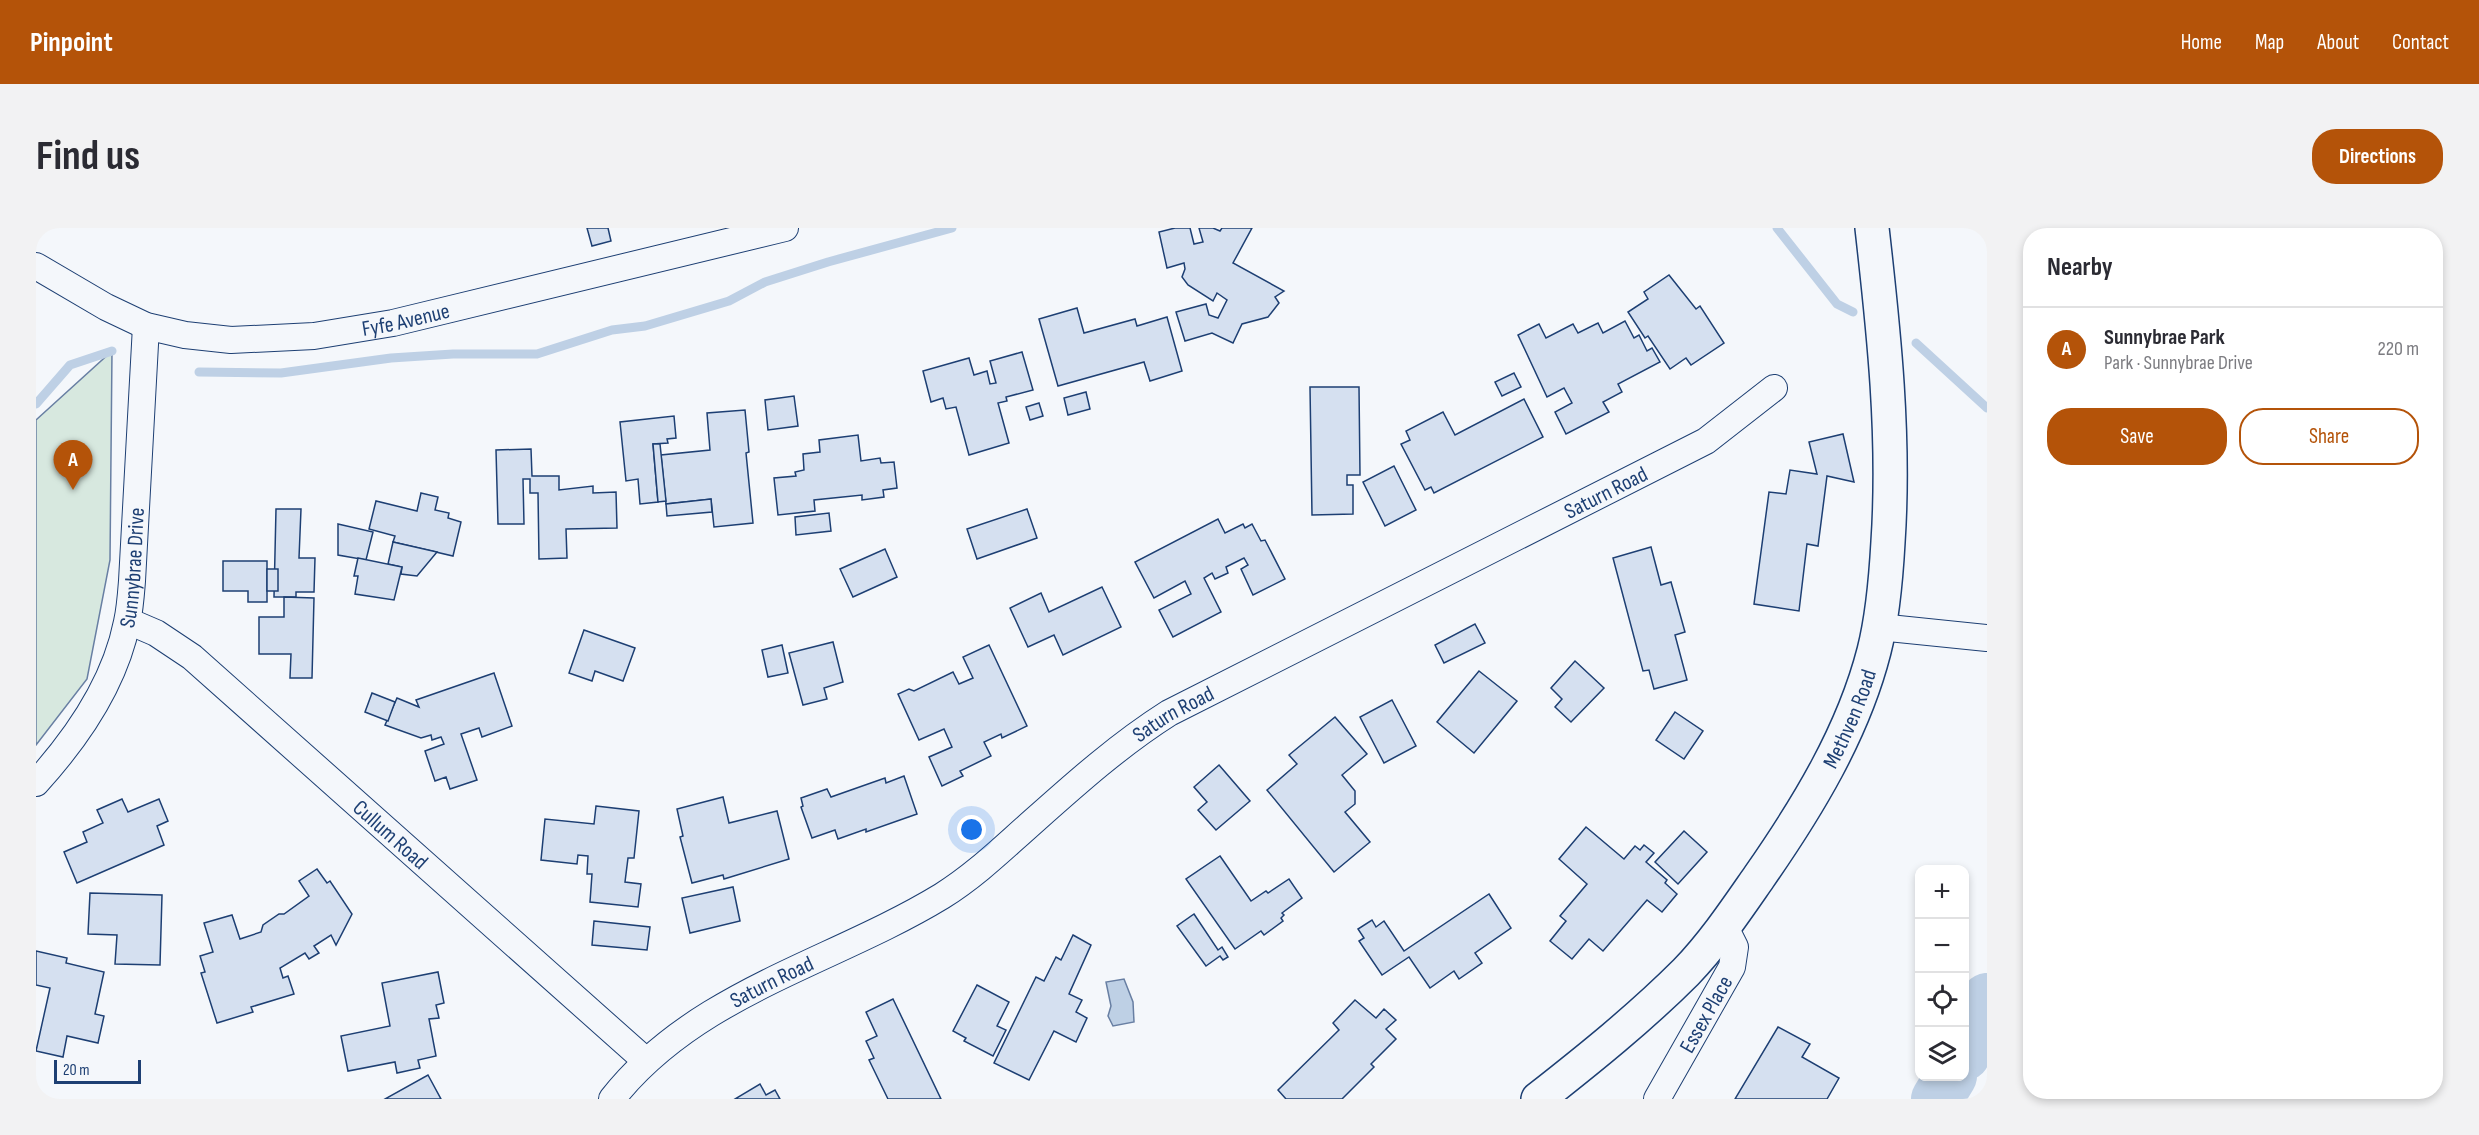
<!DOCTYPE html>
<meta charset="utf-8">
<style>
body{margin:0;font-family:"Sofia Sans Condensed",sans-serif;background:#f2f2f3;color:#2b2b33}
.controls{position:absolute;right:18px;bottom:18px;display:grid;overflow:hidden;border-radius:12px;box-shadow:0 3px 9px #0003}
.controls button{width:54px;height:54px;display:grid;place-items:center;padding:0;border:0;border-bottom:2px solid #e1e1e2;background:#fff;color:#2b2b33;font:30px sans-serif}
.scale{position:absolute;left:18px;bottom:15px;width:87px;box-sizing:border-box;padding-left:6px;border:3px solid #1d3f73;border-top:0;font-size:16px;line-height:21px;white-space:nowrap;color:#1d3f73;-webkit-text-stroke:4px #f4f7fb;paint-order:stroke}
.you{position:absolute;left:936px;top:602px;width:21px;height:21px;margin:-15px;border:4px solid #fff;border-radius:50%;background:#1a73e8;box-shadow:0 0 0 9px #1a73e833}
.badge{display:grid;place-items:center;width:39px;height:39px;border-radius:50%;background:#b45309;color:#fff;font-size:20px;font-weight:700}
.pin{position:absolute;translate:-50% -50px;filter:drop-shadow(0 2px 3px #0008)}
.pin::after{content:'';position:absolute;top:32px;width:21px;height:18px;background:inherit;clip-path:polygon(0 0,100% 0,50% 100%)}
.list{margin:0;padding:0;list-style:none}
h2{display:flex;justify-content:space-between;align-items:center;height:78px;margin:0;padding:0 24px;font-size:26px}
h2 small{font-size:20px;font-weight:400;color:#7c7c81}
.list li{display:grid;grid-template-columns:39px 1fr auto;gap:18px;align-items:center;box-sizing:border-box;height:84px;padding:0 24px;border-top:2px solid #e1e1e2}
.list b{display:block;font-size:22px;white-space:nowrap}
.list p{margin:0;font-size:20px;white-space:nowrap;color:#7c7c81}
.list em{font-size:20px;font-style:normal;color:#7c7c81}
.actions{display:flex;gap:12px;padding:18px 24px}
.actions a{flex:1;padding:14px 0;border:2px solid #b45309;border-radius:24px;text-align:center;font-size:21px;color:#b45309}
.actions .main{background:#b45309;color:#fff}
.icon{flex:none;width:33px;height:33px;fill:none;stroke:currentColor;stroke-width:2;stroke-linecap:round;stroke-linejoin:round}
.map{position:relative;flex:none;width:1951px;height:871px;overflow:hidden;border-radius:24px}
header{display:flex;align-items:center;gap:36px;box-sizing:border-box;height:84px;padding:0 30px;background:#b45309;color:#fff}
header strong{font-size:28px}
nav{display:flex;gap:33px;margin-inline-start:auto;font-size:21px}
.intro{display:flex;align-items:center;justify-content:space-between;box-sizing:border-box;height:144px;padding:0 36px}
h1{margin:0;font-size:42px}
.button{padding:15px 27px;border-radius:24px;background:#b45309;color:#fff;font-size:21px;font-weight:700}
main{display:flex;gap:36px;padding:0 36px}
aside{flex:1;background:#fff;border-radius:24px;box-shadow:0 3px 9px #0003}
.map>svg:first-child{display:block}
.green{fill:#d7e8df;stroke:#687fa3;stroke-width:1.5}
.water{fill:#bed0e5;stroke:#687fa3;stroke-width:1.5}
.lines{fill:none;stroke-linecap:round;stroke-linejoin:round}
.stream{stroke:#bed0e5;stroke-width:9}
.river{stroke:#bed0e5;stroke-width:52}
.building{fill:#d5e0f0;stroke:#1d3f73;stroke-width:1.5}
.minor-casing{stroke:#1d3f73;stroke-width:28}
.tertiary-casing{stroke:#1d3f73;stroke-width:36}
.minor{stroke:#f4f7fb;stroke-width:26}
.tertiary{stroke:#f4f7fb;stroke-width:33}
.labels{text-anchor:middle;stroke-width:4.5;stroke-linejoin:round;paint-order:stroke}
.street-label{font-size:22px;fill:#1d3f73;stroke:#f4f7fb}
</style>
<header>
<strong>Pinpoint</strong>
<nav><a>Home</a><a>Map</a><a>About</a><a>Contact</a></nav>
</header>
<div class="intro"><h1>Find us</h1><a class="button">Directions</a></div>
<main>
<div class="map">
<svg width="1951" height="871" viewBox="0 0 1951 871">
<rect width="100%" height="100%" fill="#f4f7fb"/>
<!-- green -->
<path class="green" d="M 76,123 L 74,332 L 51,451 L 0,517 L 0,192 Z"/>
<!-- water -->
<path class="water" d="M 1088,751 L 1097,774 L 1098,794 L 1077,798 L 1072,788 L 1075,778 L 1070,754 Z"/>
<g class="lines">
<!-- stream -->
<g class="stream">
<path d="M 1741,0 L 1801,76 L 1817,84"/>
<path d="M 1880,115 L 1951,180"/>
<path d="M 163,144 L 245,145 L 355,130 L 417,126 L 501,126 L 576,102 L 609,98 L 693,73 L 729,54 L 792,34 L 916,0"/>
<path d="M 0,176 L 34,137 L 76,123"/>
</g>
<!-- river -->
<g class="river">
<path d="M 1928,827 L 1938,812 L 1951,771"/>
<path d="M 1901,871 L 1915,848"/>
</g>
</g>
<!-- building -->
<g class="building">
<path d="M 551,0 L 572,0 L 575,13 L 556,18 Z"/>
<path d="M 1139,0 L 1154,0 L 1158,16 L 1167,14 L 1163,0 L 1177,0 L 1184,3 L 1186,0 L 1216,0 L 1197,35 L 1248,63 L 1239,69 L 1243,75 L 1232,89 L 1206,96 L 1197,115 L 1176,105 L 1149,113 L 1140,84 L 1170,76 L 1173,87 L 1182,90 L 1191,72 L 1181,65 L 1177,73 L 1152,57 L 1146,49 L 1149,41 L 1148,35 L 1131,40 L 1123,4 Z"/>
<path d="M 1633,47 L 1660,81 L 1664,78 L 1688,115 L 1655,137 L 1650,130 L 1634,141 L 1612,108 L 1609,110 L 1592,84 L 1612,71 L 1608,64 Z"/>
<path d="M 1041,80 L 1048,105 L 1099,91 L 1101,98 L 1131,89 L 1146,143 L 1114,153 L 1108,134 L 1022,158 L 1003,91 Z"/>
<path d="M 1589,93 L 1598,110 L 1603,107 L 1611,123 L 1616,120 L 1624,134 L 1582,156 L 1586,164 L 1567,174 L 1573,184 L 1530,206 L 1519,184 L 1536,175 L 1528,160 L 1511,169 L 1482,107 L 1503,96 L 1510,110 L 1537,96 L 1542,105 L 1562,95 L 1567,105 Z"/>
<path d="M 986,124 L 997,162 L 970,169 L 971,173 L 962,175 L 973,215 L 933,227 L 920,179 L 910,181 L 907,170 L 895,174 L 887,143 L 933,130 L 938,147 L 951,143 L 954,156 L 960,155 L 954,133 Z"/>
<path d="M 1478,145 L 1485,159 L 1466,168 L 1459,154 Z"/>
<path d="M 1274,159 L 1323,159 L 1324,247 L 1311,247 L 1311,257 L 1317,257 L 1317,286 L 1276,287 Z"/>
<path d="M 1050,164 L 1054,181 L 1032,187 L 1028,170 Z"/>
<path d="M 758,168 L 762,198 L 732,202 L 729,172 Z"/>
<path d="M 1488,171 L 1507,209 L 1398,265 L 1395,259 L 1389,262 L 1365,216 L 1374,212 L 1370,203 L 1407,184 L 1419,207 Z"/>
<path d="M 1003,175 L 1007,188 L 994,192 L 990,179 Z"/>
<path d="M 709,182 L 713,224 L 710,225 L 717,295 L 678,299 L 675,271 L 630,276 L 625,227 L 674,222 L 671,185 Z"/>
<path d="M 638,188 L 640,210 L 631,211 L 632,215 L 617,216 L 622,274 L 604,276 L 602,251 L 590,253 L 584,194 Z"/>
<path d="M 1807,206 L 1818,254 L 1791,248 L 1782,318 L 1771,316 L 1763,383 L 1718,376 L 1733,264 L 1750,266 L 1754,242 L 1781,246 L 1773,214 Z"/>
<path d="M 822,207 L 825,233 L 844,230 L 845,235 L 858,234 L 861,260 L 847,262 L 848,269 L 826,272 L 826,267 L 778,272 L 779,283 L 742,287 L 738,250 L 760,248 L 759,244 L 768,242 L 767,226 L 784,224 L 783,212 Z"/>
<path d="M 617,216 L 624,216 L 630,273 L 622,274 Z"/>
<path d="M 495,221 L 496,248 L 523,248 L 523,262 L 557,258 L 557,265 L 580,264 L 581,300 L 530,301 L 531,330 L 503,331 L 502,265 L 494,265 L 494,251 L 487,251 L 488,296 L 462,296 L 460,222 Z"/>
<path d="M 1358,238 L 1380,282 L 1349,298 L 1327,254 Z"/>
<path d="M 385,265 L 402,269 L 399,282 L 413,285 L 412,290 L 425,294 L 417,328 L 357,314 L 359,308 L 333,301 L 340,273 L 381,283 Z"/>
<path d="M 675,271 L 676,284 L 631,288 L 630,276 Z"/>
<path d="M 240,281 L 265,281 L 263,330 L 279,330 L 278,364 L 260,364 L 260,369 L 238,369 Z"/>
<path d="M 991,281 L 1001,310 L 941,331 L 931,301 Z"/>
<path d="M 793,285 L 795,303 L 760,307 L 759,289 Z"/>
<path d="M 1182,291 L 1189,305 L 1207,296 L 1209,300 L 1216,296 L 1225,313 L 1229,312 L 1249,351 L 1217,367 L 1205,341 L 1212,337 L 1208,330 L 1190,339 L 1192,345 L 1179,351 L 1176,345 L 1168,350 L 1185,384 L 1137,409 L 1123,382 L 1155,366 L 1149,353 L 1118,370 L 1099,334 Z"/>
<path d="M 302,296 L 337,304 L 330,332 L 302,327 Z"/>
<path d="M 357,314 L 401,324 L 381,348 L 365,346 L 366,339 L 352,336 Z"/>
<path d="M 1615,319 L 1625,357 L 1635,354 L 1649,404 L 1639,407 L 1651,452 L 1618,461 L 1613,442 L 1607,443 L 1577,330 Z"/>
<path d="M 849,321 L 861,349 L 817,369 L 804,341 Z"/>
<path d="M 322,330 L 366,339 L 358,372 L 319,366 L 322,348 L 318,348 Z"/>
<path d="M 187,333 L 231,333 L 231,374 L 212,374 L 212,363 L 187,363 Z"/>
<rect x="231" y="341" width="11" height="22"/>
<path d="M 1066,359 L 1085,399 L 1027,427 L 1018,407 L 992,419 L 974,380 L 1005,365 L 1013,384 Z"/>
<path d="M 248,369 L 278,370 L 276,450 L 254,450 L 255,426 L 223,426 L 223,389 L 248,389 Z"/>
<path d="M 1439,396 L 1449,415 L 1408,435 L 1399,417 Z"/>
<path d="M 548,402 L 599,420 L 587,453 L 559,443 L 556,453 L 533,445 Z"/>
<path d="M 797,414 L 807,454 L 788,460 L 791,471 L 767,477 L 753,425 Z"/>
<path d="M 746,417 L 752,445 L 732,449 L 726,422 Z"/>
<path d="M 953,417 L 991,498 L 966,510 L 965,506 L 948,514 L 955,528 L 924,543 L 927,548 L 906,558 L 893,529 L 916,519 L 908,501 L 883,512 L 862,466 L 873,461 L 878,463 L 917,444 L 923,456 L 937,450 L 927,429 Z"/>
<path d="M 1539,433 L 1568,460 L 1535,494 L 1519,479 L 1526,471 L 1515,460 Z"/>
<path d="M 1443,443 L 1481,473 L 1438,525 L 1401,494 Z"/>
<path d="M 458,445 L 476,498 L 446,509 L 443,500 L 425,506 L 441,552 L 414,561 L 410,549 L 399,553 L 389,523 L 408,516 L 405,509 L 396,512 L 395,507 L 385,510 L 349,497 L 361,470 L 383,479 L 380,472 Z"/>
<path d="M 336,465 L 359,474 L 352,493 L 329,484 Z"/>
<path d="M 1356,472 L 1380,518 L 1348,535 L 1324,489 Z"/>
<path d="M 1639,484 L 1667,503 L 1648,531 L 1620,512 Z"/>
<path d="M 1299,489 L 1331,526 L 1306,547 L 1319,563 L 1319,576 L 1309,584 L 1334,614 L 1298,644 L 1231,562 L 1261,536 L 1253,527 Z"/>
<path d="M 1183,537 L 1214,573 L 1180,602 L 1162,582 L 1171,574 L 1158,559 Z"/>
<path d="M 868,548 L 881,586 L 830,604 L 830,601 L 802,611 L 799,602 L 776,610 L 765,579 L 767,578 L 765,570 L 791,561 L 795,569 L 849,550 L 850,555 Z"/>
<path d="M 687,569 L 693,595 L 741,583 L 753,631 L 688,651 L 687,647 L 656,655 L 644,609 L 647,608 L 641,581 Z"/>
<path d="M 86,571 L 92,584 L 123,571 L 132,593 L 121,598 L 128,617 L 41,655 L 28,624 L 51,614 L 47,604 L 67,595 L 61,582 Z"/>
<path d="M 560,578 L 603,583 L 598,630 L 592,630 L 589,654 L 605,656 L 602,679 L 554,674 L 556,646 L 551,646 L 552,628 L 542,627 L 541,636 L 505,632 L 509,591 L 558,596 Z"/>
<path d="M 1550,599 L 1588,631 L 1599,618 L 1604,622 L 1608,617 L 1618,625 L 1610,634 L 1631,652 L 1629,655 L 1641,666 L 1626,684 L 1611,672 L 1567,723 L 1553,711 L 1536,731 L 1514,713 L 1530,693 L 1524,688 L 1551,656 L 1523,631 Z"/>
<path d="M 1648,603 L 1671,624 L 1642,656 L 1619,634 Z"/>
<path d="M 1184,628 L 1215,673 L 1230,663 L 1232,665 L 1253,651 L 1266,670 L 1246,685 L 1248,687 L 1245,690 L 1247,693 L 1228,707 L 1225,703 L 1199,721 L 1150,651 Z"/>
<path d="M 281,641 L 291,655 L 294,653 L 316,686 L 300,717 L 295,707 L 278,718 L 283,725 L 273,731 L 269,725 L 244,740 L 247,750 L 252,748 L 258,766 L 215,779 L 217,784 L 181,795 L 165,745 L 169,744 L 164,728 L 177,724 L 168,695 L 196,687 L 204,711 L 225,704 L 227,697 L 243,686 L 248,686 L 273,668 L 263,653 Z"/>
<path d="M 697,659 L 704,693 L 654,705 L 646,670 Z"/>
<path d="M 54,665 L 126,667 L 124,737 L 79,736 L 81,707 L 52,706 Z"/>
<path d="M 1453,666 L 1475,700 L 1439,725 L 1446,735 L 1423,751 L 1418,743 L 1394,760 L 1373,729 L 1346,747 L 1323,713 L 1328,710 L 1322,701 L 1336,692 L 1340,699 L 1348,693 L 1368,723 Z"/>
<path d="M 1158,686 L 1182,722 L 1186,719 L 1192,729 L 1187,732 L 1184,728 L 1170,738 L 1141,698 Z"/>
<path d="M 558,693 L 614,699 L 611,722 L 556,717 Z"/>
<path d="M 1037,707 L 1055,717 L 1033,766 L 1046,772 L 1040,784 L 1051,790 L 1040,814 L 1018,803 L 993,852 L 958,835 L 1000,749 L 1008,753 L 1020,729 L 1025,732 Z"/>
<path d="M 0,723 L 31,730 L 30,735 L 68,744 L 59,786 L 68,788 L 62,815 L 31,808 L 27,829 L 0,823 L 14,760 L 0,757 Z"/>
<path d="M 402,744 L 408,775 L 400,777 L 403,790 L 393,791 L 400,828 L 382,832 L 384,840 L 361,845 L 359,834 L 312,843 L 305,808 L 354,798 L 346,755 Z"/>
<path d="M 941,757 L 973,774 L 961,798 L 970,802 L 957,828 L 928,813 L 930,810 L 917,803 Z"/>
<path d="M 857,771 L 905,871 L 852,871 L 833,832 L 838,830 L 830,813 L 841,808 L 830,784 Z"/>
<path d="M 1319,772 L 1340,790 L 1348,781 L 1360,792 L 1350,801 L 1360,811 L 1335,836 L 1338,839 L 1306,871 L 1250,871 L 1242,862 L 1303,802 L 1297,795 Z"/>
<path d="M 1742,799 L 1774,816 L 1766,829 L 1803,850 L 1791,871 L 1699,871 Z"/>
<path d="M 392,847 L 405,871 L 349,871 Z"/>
<path d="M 724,856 L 730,867 L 739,862 L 744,871 L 699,871 Z"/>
</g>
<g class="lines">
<defs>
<g id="minor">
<path id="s1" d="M 0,38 L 70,79 L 110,98 L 149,107 L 195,112 L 278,108 L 357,95 L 749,0"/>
<path id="s2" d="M 92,393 L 120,405 L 156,429 L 610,833"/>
<path d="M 1843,399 L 1951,410"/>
<path id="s3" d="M 0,555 C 41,510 79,455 91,394 C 94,381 95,366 96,353 L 110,98"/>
<path id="s4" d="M 576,871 C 659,765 796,735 906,668 C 938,648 964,623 991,599 C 1037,558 1081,518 1133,485 L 1670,213 L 1738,160"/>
<path id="s5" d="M 1621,871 L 1696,739 L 1699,719 L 1689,699"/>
</g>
<g id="tertiary">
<path id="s6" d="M 1502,871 C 1553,831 1604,790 1650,744 C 1678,715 1700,682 1723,649 C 1771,580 1817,505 1838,423 C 1847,388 1850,350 1852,314 C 1859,209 1848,105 1836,0"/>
</g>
</defs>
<!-- minor casing -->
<use href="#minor" class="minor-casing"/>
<!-- tertiary casing -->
<use href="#tertiary" class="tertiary-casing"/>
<!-- minor -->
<use href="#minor" class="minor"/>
<!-- tertiary -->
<use href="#tertiary" class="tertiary"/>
</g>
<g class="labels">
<!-- street labels -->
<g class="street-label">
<text dy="8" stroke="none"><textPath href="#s1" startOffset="388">Fyfe Avenue</textPath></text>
<text dy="8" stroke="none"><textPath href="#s4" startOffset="1172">Saturn Road</textPath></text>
<text dy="8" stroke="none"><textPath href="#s3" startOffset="242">Sunnybrae Drive</textPath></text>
<text dy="8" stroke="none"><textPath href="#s4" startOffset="686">Saturn Road</textPath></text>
<text dy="8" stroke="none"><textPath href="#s6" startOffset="498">Methven Road</textPath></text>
<text dy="8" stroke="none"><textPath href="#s2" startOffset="340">Cullum Road</textPath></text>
<text dy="8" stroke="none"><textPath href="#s4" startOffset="200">Saturn Road</textPath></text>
<text dy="8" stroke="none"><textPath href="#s5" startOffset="98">Essex Place</textPath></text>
</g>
</g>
</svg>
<div class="controls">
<button>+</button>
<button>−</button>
<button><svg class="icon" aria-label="locate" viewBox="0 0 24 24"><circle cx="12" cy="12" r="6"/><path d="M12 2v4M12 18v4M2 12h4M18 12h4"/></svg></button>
<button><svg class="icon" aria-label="layers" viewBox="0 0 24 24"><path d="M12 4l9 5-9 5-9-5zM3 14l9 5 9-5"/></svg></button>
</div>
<div class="scale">20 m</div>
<div class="you"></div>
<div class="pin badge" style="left:37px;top:262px">A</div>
</div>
<aside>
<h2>Nearby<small></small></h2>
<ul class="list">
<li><span class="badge">A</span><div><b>Sunnybrae Park</b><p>Park · Sunnybrae Drive</p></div><em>220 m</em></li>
</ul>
<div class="actions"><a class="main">Save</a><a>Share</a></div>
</aside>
</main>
